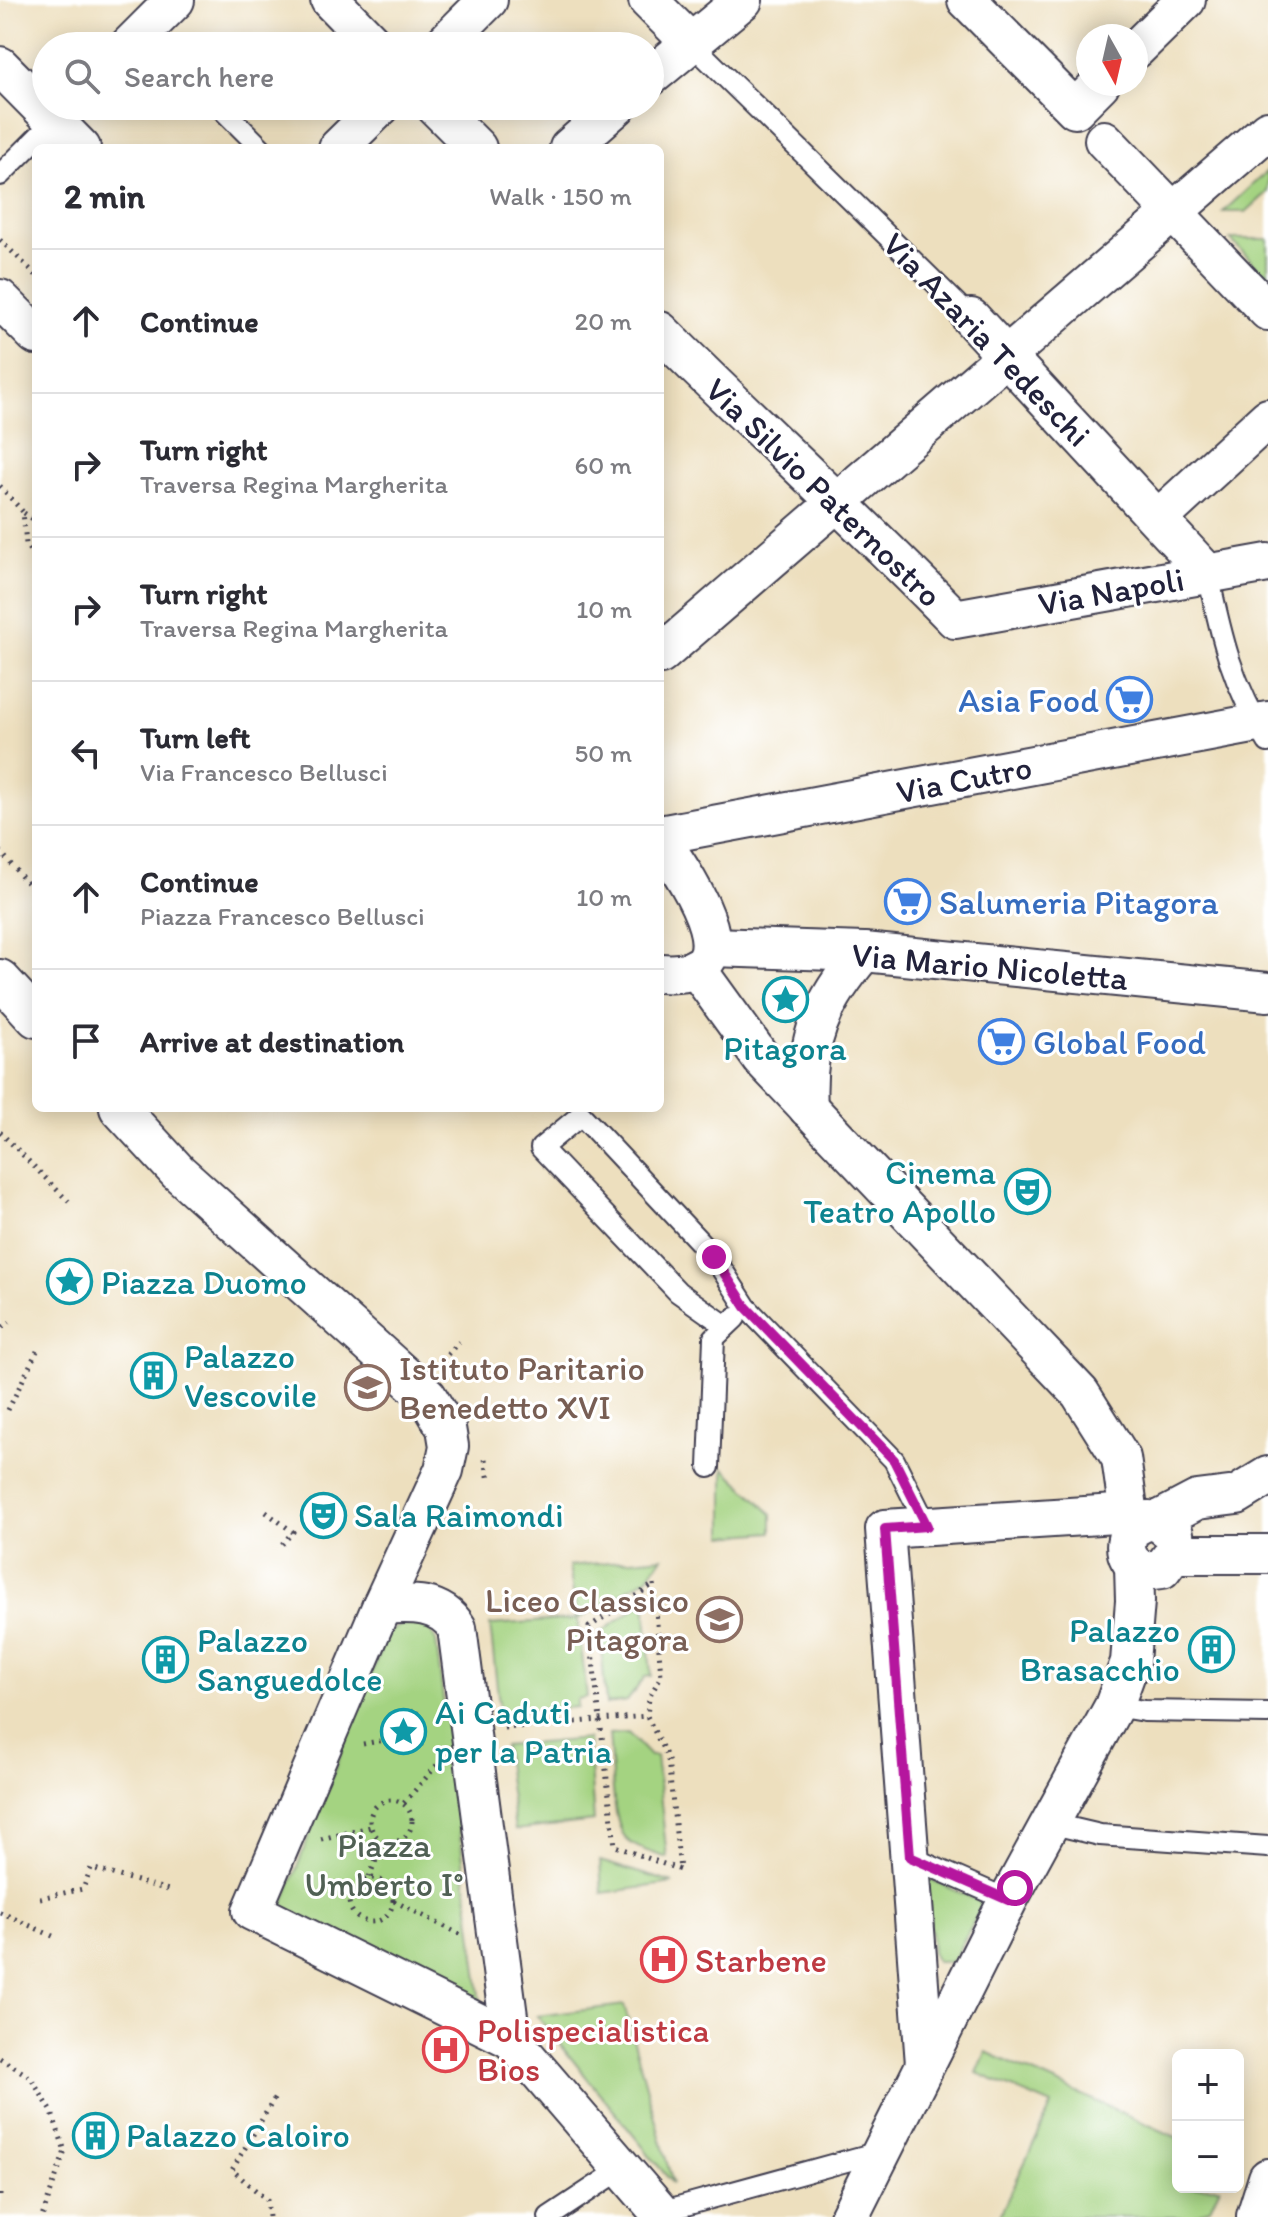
<!DOCTYPE html>
<meta charset="utf-8">
<style>
body{margin:0;font-family:Itim,sans-serif;background:#f2f2f3;color:#2b2b33}
.controls{position:absolute;right:24px;bottom:24px;display:grid;overflow:hidden;border-radius:12px;box-shadow:0 4px 20px #0003}
.controls button{width:72px;height:72px;display:grid;place-items:center;padding:0;border:0;border-bottom:2px solid #e1e1e2;background:#fff;color:#2b2b33;font:40px sans-serif}
.compass{position:absolute;left:1076px;top:24px;width:72px;height:72px;border-radius:50%;background:#fff;box-shadow:0 4px 20px #0003;rotate:172deg}
.stop{position:absolute;width:24px;height:24px;margin:-18px;border:6px solid #b5179e;border-radius:50%;background:#fff}
.stop.end{background:#b5179e;border-color:#fff;box-shadow:0 2px 8px #0008}
.list{margin:0;padding:0;list-style:none}
h2{display:flex;justify-content:space-between;align-items:center;height:104px;margin:0;padding:0 32px;font-size:34px}
h2 small{font-size:26px;font-weight:400;color:#7c7c81}
.list li{display:grid;grid-template-columns:52px 1fr auto;gap:24px;align-items:center;box-sizing:border-box;height:144px;padding:0 32px;border-top:2px solid #e1e1e2}
.list b{display:block;font-size:30px;white-space:nowrap}
.list p{margin:0;font-size:26px;white-space:nowrap;color:#7c7c81}
.list em{font-size:26px;font-style:normal;color:#7c7c81}
.icon{flex:none;width:44px;height:44px;fill:none;stroke:currentColor;stroke-width:2;stroke-linecap:round;stroke-linejoin:round}
.map{position:relative;flex:none;width:1268px;height:2217px;overflow:hidden}
.search{position:absolute;background:#fff;box-shadow:0 4px 20px #0003;left:32px;top:32px;width:632px;height:88px;display:flex;align-items:center;gap:20px;box-sizing:border-box;padding:0 28px;border-radius:44px;color:#7c7c81;font-size:30px}
.panel{position:absolute;background:#fff;box-shadow:0 4px 20px #0003;left:32px;top:144px;width:632px;height:968px;border-radius:12px}
.map>svg:first-child{display:block}
.green{fill:#a4d381;stroke:#637a5e;stroke-width:2}
.lines{fill:none;stroke-linecap:round;stroke-linejoin:round}
.lane-casing{stroke:#403e4f;stroke-width:24}
.street-casing{stroke:#403e4f;stroke-width:42}
.path{stroke:#403e4f;stroke-width:5;stroke-dasharray:2 6;stroke-linecap:butt}
.lane{stroke:#fff;stroke-width:20}
.street{stroke:#fff;stroke-width:38}
.route{stroke:#b5179e;stroke-width:10}
.labels{text-anchor:middle;stroke-width:6;stroke-linejoin:round;paint-order:stroke}
.street-label{font-size:34px;fill:#22223b;stroke:#fff}
.shop-label{font-size:34px;fill:#366cbe;stroke:#fff;text-anchor:start}
.culture-label{font-size:34px;fill:#0d838f;stroke:#fff;text-anchor:start}
.education-label{font-size:34px;fill:#785e54;stroke:#fff;text-anchor:start}
.park-label{font-size:34px;fill:#506054;stroke:#fff}
.health-label{font-size:34px;fill:#be3a42;stroke:#fff;text-anchor:start}
</style>
<div class="map">
<svg width="1268" height="2217" viewBox="0 0 1268 2217">
<rect width="100%" height="100%" fill="#fff"/>
<filter id="ink" filterUnits="userSpaceOnUse"><feTurbulence type="fractalNoise" baseFrequency=".0125" numOctaves="2"/><feDisplacementMap in="SourceGraphic" scale="16" xChannelSelector="R" yChannelSelector="G"/><feConvolveMatrix kernelMatrix="1 2 1 2 8 2 1 2 1" color-interpolation-filters="sRGB"/></filter>
<filter id="wash" filterUnits="userSpaceOnUse"><feTurbulence type="fractalNoise" baseFrequency=".006" numOctaves="4" result="noise"/><feDisplacementMap in="SourceGraphic" scale="32" xChannelSelector="R" yChannelSelector="G"/><feGaussianBlur stdDeviation="1.8" result="paint"/><feColorMatrix in="noise" values="0 0 0 0 0 0 0 0 0 0 0 0 0 0 0 0 0 1.4 0 .05"/><feComposite in="paint" operator="in"/></filter>
<g filter="url(#wash)">
<rect width="100%" height="100%" fill="#eddfbe"/>
<!-- green -->
<g class="green">
<path d="M 1268,170 L 1268,192 L 1246,212 L 1223,212 Z"/>
<path d="M 1230,239 L 1268,239 L 1268,278 Z"/>
<path d="M 724,1468 L 772,1514 L 772,1532 L 724,1536 Z"/>
<path d="M 663,1557 L 647,1578 L 578,1619 L 587,1697 L 577,1699 L 577,1707 L 500,1713 L 490,1625 L 577,1619 L 569,1566 Z"/>
<path d="M 645,1601 L 651,1676 L 645,1677 L 627,1701 L 606,1704 L 600,1633 Z"/>
<path d="M 403,1624 L 427,1625 L 436,1641 L 481,2004 L 281,1909 L 387,1633 Z"/>
<path d="M 628,1733 L 650,1756 L 656,1756 L 667,1858 C 654,1853 631,1848 623,1835 C 611,1813 612,1760 609,1734 Z"/>
<path d="M 588,1739 L 594,1821 L 515,1830 L 504,1746 Z"/>
<path d="M 600,1861 L 673,1883 L 602,1893 Z"/>
<path d="M 927,1878 L 984,1903 L 952,1962 L 937,1962 L 932,1953 Z"/>
<path d="M 624,2005 L 673,2184 L 537,2016 Z"/>
<path d="M 986,2052 L 1178,2138 L 1178,2187 L 1220,2187 L 1210,2208 L 1192,2217 L 999,2217 L 1052,2105 L 977,2073 Z"/>
</g>
</g>
<g filter="url(#ink)">
<g class="lines">
<defs>
<g id="lane">
<path d="M 690,42 L 971,318"/>
<path d="M 219,106 L 261,148"/>
<path d="M 0,175 L 54,121"/>
<path d="M 1208,574 C 1222,641 1232,683 1268,742"/>
<path d="M 726,1326 L 678,1292 L 541,1148 L 581,1115 L 714,1257 L 746,1307 L 894,1460 L 927,1526"/>
<path d="M 709,1467 L 714,1338 L 735,1318"/>
<path d="M 1114,1706 L 1144,1711 L 1268,1713"/>
<path d="M 1049,1823 L 1100,1835 L 1268,1847"/>
<path d="M 910,1857 L 1008,1900"/>
<path d="M 660,2212 L 879,2152"/>
<path d="M 549,2217 L 623,2168"/>
</g>
<g id="street">
<path d="M 330,0 L 375,46"/>
<path d="M 648,0 L 690,42"/>
<path d="M 967,0 L 1075,109 L 1100,84"/>
<path d="M 129,46 L 175,0"/>
<path d="M 442,46 L 488,0"/>
<path d="M 1136,49 L 1186,0"/>
<path d="M 0,66 L 81,148"/>
<path d="M 650,77 L 743,0"/>
<path d="M 435,106 L 477,148"/>
<path d="M 1104,140 L 1268,311"/>
<path d="M 338,148 L 381,106"/>
<path d="M 569,148 L 617,106"/>
<path d="M 0,299 L 36,335"/>
<path d="M 971,318 L 1208,574"/>
<path d="M 660,331 C 757,428 859,520 955,619 L 1268,563"/>
<path d="M 1158,519 L 1268,418"/>
<path d="M 660,655 L 1268,130"/>
<path d="M 660,835 L 1268,721"/>
<path d="M 660,839 C 685,876 760,981 660,973"/>
<path d="M 712,947 L 864,952 L 1268,992"/>
<path d="M 696,968 L 761,1058 L 1080,1393 L 1121,1458 L 1131,1529"/>
<path d="M 0,979 L 36,1018"/>
<path d="M 119,1108 L 178,1172 L 427,1396 L 446,1428 L 449,1446 L 444,1470 L 382,1605 L 252,1911 L 511,2039 L 664,2217"/>
<path d="M 808,1108 C 804,1041 821,1002 864,952"/>
<path d="M 1157,1521 L 1174,1534 L 1176,1550 L 1162,1569 L 1144,1571 C 1125,1562 1122,1546 1131,1529 L 1148,1520 L 1157,1521 L 1197,1500 L 1237,1495 L 1268,1476"/>
<path d="M 1175,1554 L 1268,1554"/>
<path d="M 382,1605 C 410,1603 441,1601 457,1628 L 511,2039"/>
<path d="M 925,2064 L 885,1529 L 1131,1513"/>
<path d="M 1256,2216 L 1268,2178"/>
<path d="M 849,2217 L 1008,1900 L 1114,1706 L 1130,1662 L 1135,1601 L 1134,1566"/>
</g>
</defs>
<!-- lane casing -->
<use href="#lane" class="lane-casing"/>
<!-- street casing -->
<use href="#street" class="street-casing"/>
<!-- path -->
<g class="path">
<path d="M 0,240 L 36,275"/>
<path d="M 0,486 L 23,512 L 26,544 L 36,562"/>
<path d="M 24,513 L 36,521"/>
<path d="M 0,851 L 36,894"/>
<path d="M 0,1132 L 69,1202"/>
<path d="M 3,1327 L 10,1322"/>
<path d="M 442,1360 L 459,1342"/>
<path d="M 8,1410 L 37,1351"/>
<path d="M 485,1459 L 489,1481"/>
<path d="M 266,1512 L 293,1532 L 282,1544"/>
<path d="M 654,1584 L 661,1676 L 649,1698 L 647,1716 L 668,1759 L 680,1870 L 615,1846 L 589,1627 Z"/>
<path d="M 416,1711 L 421,1744 L 392,1748 L 387,1716 Z"/>
<path d="M 504,1728 L 647,1716"/>
<path d="M 363,1744 L 390,1739"/>
<circle cx="391" cy="1821" r="21"/>
<path d="M 404,1803 L 437,1765"/>
<path d="M 321,1839 L 370,1827"/>
<path d="M 369,1877 L 384,1841"/>
<circle cx="371" cy="1900" r="22"/>
<path d="M 40,1898 L 83,1889 L 91,1868 L 172,1891"/>
<path d="M 394,1901 L 461,1935"/>
<path d="M 0,1912 L 57,1938"/>
<path d="M 0,2058 L 30,2077 L 51,2110 L 65,2151 L 42,2217"/>
<path d="M 0,2194 L 0,2197"/>
<path d="M 269,2217 L 267,2200 L 232,2170 L 277,2094"/>
</g>
<!-- lane -->
<use href="#lane" class="lane"/>
<!-- street -->
<use href="#street" class="street"/>
</g>
</g>
<g class="lines" filter="url(#ink)">
<!-- route -->
<path class="route" d="M 714,1257 L 746,1307 L 894,1460 L 927,1526 L 885,1529 L 910,1857 L 1008,1900 L 1015,1888"/>
</g>
<!-- icons -->
<defs>
<symbol id="supermarket-ring" viewBox="-11 -11 22 22"><circle r="9.5" fill="#fff" stroke="#3f7fe0" stroke-width="1.5"/><path d="M-6-5.5h2.5l.6 2H6L4.5 2H-2.5L-4.4-4H-6ZM-1.5 3.2a1.3 1.3 0 1 0 .1 0ZM3 3.2a1.3 1.3 0 1 0 .1 0Z" fill="#3f7fe0"/></symbol>
<symbol id="sight-ring" viewBox="-11 -11 22 22"><circle r="9.5" fill="#fff" stroke="#0f9aa8" stroke-width="1.5"/><path d="M0-6L1.8-2.2L6-1.7L2.9 1.2L3.7 5.4L0 3.3L-3.7 5.4L-2.9 1.2L-6-1.7L-1.8-2.2Z" fill="#0f9aa8"/></symbol>
<symbol id="theatre-ring" viewBox="-11 -11 22 22"><circle r="9.5" fill="#fff" stroke="#0f9aa8" stroke-width="1.5"/><path d="M-5-5.5Q0-4 5-5.5V0Q5 5 0 6Q-5 5-5 0ZM-3.3-2.5H-1v1.5H-3.3ZM1-2.5H3.3v1.5H1ZM-2.8 1Q0 5.5 2.8 1Z" fill="#0f9aa8"/></symbol>
<symbol id="building-ring" viewBox="-11 -11 22 22"><circle r="9.5" fill="#fff" stroke="#0f9aa8" stroke-width="1.5"/><path d="M-4-6H4V6H1V3H-1V6H-4ZM-2.5-4.3h1.7v1.8h-1.7ZM.8-4.3h1.7v1.8H.8ZM-2.5-1h1.7V.8h-1.7ZM.8-1h1.7V.8H.8Z" fill="#0f9aa8"/></symbol>
<symbol id="university-ring" viewBox="-11 -11 22 22"><circle r="9.5" fill="#fff" stroke="#8d6e63" stroke-width="1.5"/><path d="M0-5L7-2L0 1L-7-2ZM-4 1L0 2.5L4 1V4Q0 6-4 4Z" fill="#8d6e63"/></symbol>
<symbol id="hospital-ring" viewBox="-11 -11 22 22"><circle r="9.5" fill="#fff" stroke="#e0444e" stroke-width="1.5"/><path d="M-5-5h3v3.5h4V-5h3V5h-3V1.5h-4V5h-3Z" fill="#e0444e"/></symbol>
</defs>
<g fill-rule="evenodd">
<use href="#supermarket-ring" x="1104" y="674" width="51" height="51"/>
<use href="#supermarket-ring" x="882" y="876" width="51" height="51"/>
<use href="#sight-ring" x="760" y="974" width="51" height="51"/>
<use href="#supermarket-ring" x="976" y="1016" width="51" height="51"/>
<use href="#theatre-ring" x="1002" y="1166" width="51" height="51"/>
<use href="#sight-ring" x="44" y="1256" width="51" height="51"/>
<use href="#building-ring" x="128" y="1350" width="51" height="51"/>
<use href="#university-ring" x="342" y="1362" width="51" height="51"/>
<use href="#theatre-ring" x="298" y="1490" width="51" height="51"/>
<use href="#university-ring" x="694" y="1594" width="51" height="51"/>
<use href="#building-ring" x="1186" y="1624" width="51" height="51"/>
<use href="#building-ring" x="140" y="1634" width="51" height="51"/>
<use href="#sight-ring" x="378" y="1706" width="51" height="51"/>
<use href="#hospital-ring" x="638" y="1934" width="51" height="51"/>
<use href="#hospital-ring" x="420" y="2024" width="51" height="51"/>
<use href="#building-ring" x="70" y="2110" width="51" height="51"/>
</g>
<g class="labels">
<!-- street labels -->
<g class="street-label">
<text transform="translate(987 339) rotate(46)" y="12">Via Azaria Tedeschi</text>
<text transform="translate(824 492) rotate(44)" y="12">Via Silvio Paternostro</text>
<text transform="translate(1111 591) rotate(-10)" y="12">Via Napoli</text>
<text transform="translate(964 779) rotate(-11)" y="12">Via Cutro</text>
<text transform="translate(990 966) rotate(5)" y="12">Via Mario Nicoletta</text>
</g>
<!-- shop labels -->
<g class="shop-label">
<text x="1099" y="712" text-anchor="end">Asia Food</text>
<text x="939" y="914">Salumeria Pitagora</text>
<text x="1033" y="1054">Global Food</text>
</g>
<!-- culture labels -->
<g class="culture-label">
<text x="785" y="1060" text-anchor="middle">Pitagora</text>
<text x="996" y="1184" text-anchor="end">Cinema<tspan x="996" dy="39">Teatro Apollo</tspan></text>
<text x="101" y="1294">Piazza Duomo</text>
<text x="184" y="1368">Palazzo<tspan x="184" dy="39">Vescovile</tspan></text>
<text x="354" y="1527">Sala Raimondi</text>
<text x="1180" y="1642" text-anchor="end">Palazzo<tspan x="1180" dy="39">Brasacchio</tspan></text>
<text x="197" y="1652">Palazzo<tspan x="197" dy="39">Sanguedolce</tspan></text>
<text x="435" y="1724">Ai Caduti<tspan x="435" dy="39">per la Patria</tspan></text>
<text x="126" y="2147">Palazzo Caloiro</text>
</g>
<!-- education labels -->
<g class="education-label">
<text x="399" y="1380">Istituto Paritario<tspan x="399" dy="39">Benedetto XVI</tspan></text>
<text x="689" y="1612" text-anchor="end">Liceo Classico<tspan x="689" dy="39">Pitagora</tspan></text>
</g>
<!-- park labels -->
<g class="park-label">
<text x="384" y="1857">Piazza<tspan x="384" dy="39">Umberto I°</tspan></text>
</g>
<!-- health labels -->
<g class="health-label">
<text x="695" y="1972">Starbene</text>
<text x="477" y="2042">Polispecialistica<tspan x="477" dy="39">Bios</tspan></text>
</g>
</g>
</svg>
<div class="controls">
<button>+</button>
<button>−</button>
</div>
<svg class="compass" viewBox="-18 -18 36 36"><path d="M0-13l5 13h-10z" fill="#e53935"/><path d="M0 13l5-13h-10z" fill="#7c7c81"/></svg>
<div class="stop" style="left:1015px;top:1888px"></div>
<div class="stop end" style="left:714px;top:1257px"></div>
<div class="search"><svg class="icon" aria-label="search" viewBox="0 0 24 24"><circle cx="10" cy="10" r="6"/><path d="M15 15l6 6"/></svg>Search here</div>
<section class="panel">
<h2>2 min<small>Walk · 150 m</small></h2>
<ul class="list">
<li><svg class="icon" aria-label="ahead" viewBox="0 0 24 24"><path d="M12 20V5M6 11l6-6 6 6"/></svg><div><b>Continue</b></div><em>20 m</em></li>
<li><svg class="icon" aria-label="right" viewBox="0 0 24 24"><path d="M7 20v-9h11M14 6l5 5-5 5"/></svg><div><b>Turn right</b><p>Traversa Regina Margherita</p></div><em>60 m</em></li>
<li><svg class="icon" aria-label="right" viewBox="0 0 24 24"><path d="M7 20v-9h11M14 6l5 5-5 5"/></svg><div><b>Turn right</b><p>Traversa Regina Margherita</p></div><em>10 m</em></li>
<li><svg class="icon" aria-label="left" viewBox="0 0 24 24"><path d="M17 20v-9H6M10 6l-5 5 5 5"/></svg><div><b>Turn left</b><p>Via Francesco Bellusci</p></div><em>50 m</em></li>
<li><svg class="icon" aria-label="ahead" viewBox="0 0 24 24"><path d="M12 20V5M6 11l6-6 6 6"/></svg><div><b>Continue</b><p>Piazza Francesco Bellusci</p></div><em>10 m</em></li>
<li><svg class="icon" aria-label="arrive" viewBox="0 0 24 24"><path d="M6 21V4h12l-3 4 3 4H6"/></svg><div><b>Arrive at destination</b></div></li>
</ul>
</section>
</div>
